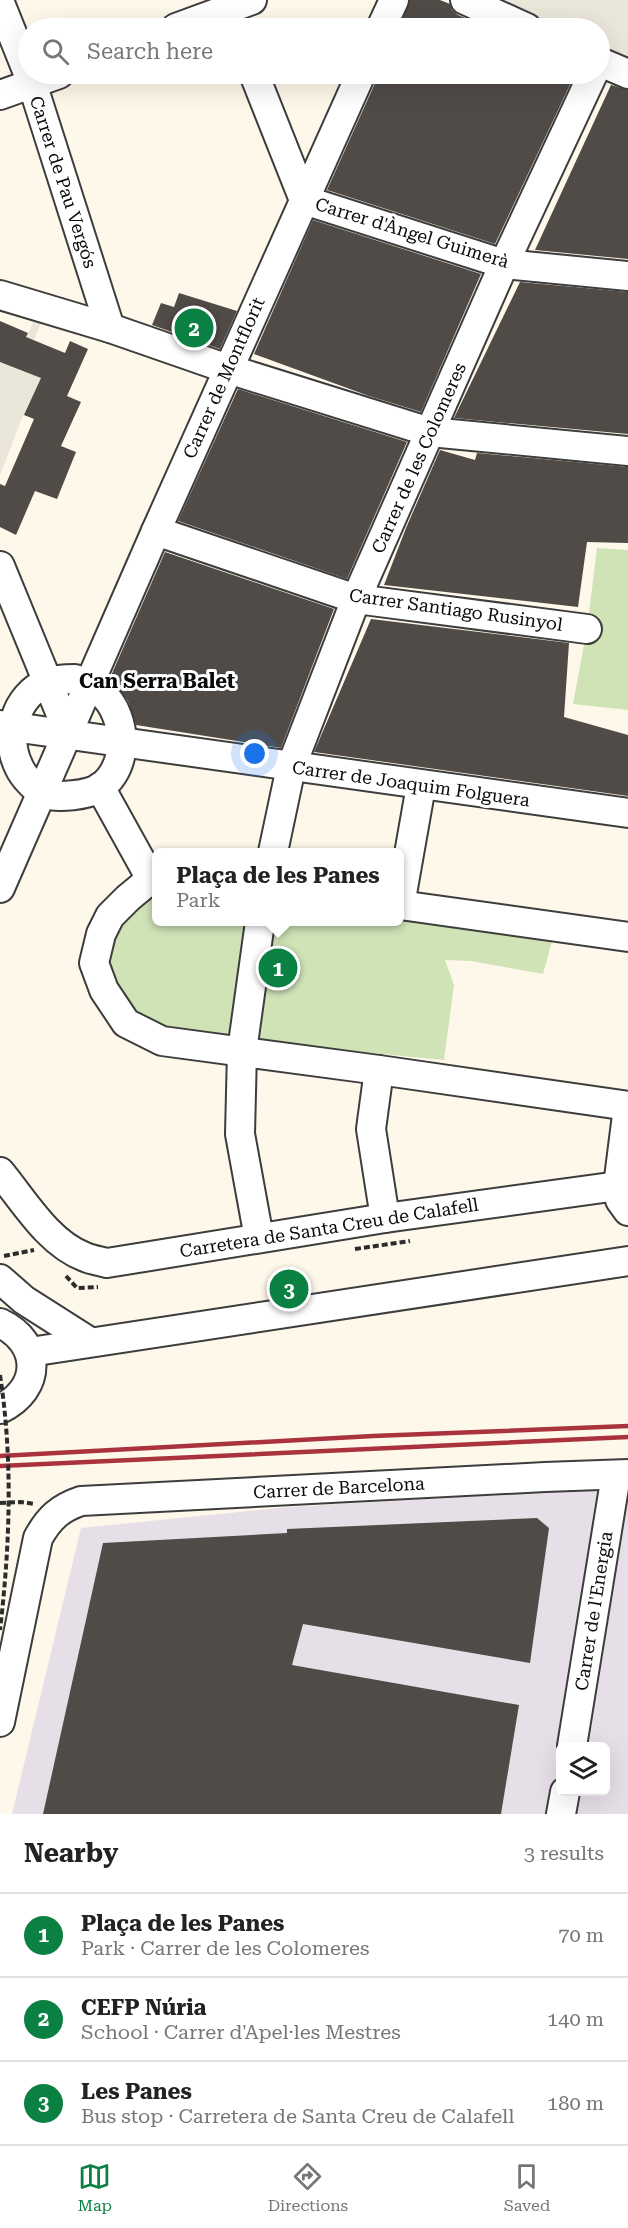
<!DOCTYPE html>
<meta charset="utf-8">
<style>
body{margin:0;font-family:"Roboto Serif",serif;background:#f2f2f2;color:#222}
.controls{position:absolute;right:18px;bottom:18px;display:grid;overflow:hidden;border-radius:9px;box-shadow:0 6px 24px #0002}
.controls button{width:54px;height:54px;display:grid;place-items:center;padding:0;border:0;border-bottom:2px solid #e0e0e0;background:#fff;color:#222;font:30px sans-serif}
.you{position:absolute;left:255px;top:754px;width:21px;height:21px;margin:-15px;border:4px solid #fff;border-radius:50%;background:#1a73e8;box-shadow:0 0 0 9px #1a73e833}
.badge{display:grid;place-items:center;width:39px;height:39px;border-radius:50%;background:#0b8043;color:#fff;font-size:20px;font-weight:700}
.pin{position:absolute;translate:-50% -50%;border:3px solid #fff;box-shadow:0 2px 6px #0006}
.popup{position:absolute;left:152px;top:848px;width:252px;height:78px;box-sizing:border-box;display:grid;place-content:center;border-radius:9px;background:#fff;filter:drop-shadow(0 2px 4px #0005);font-size:20px;white-space:nowrap;color:#767676}
.popup b{font-size:22px;color:#222}
.popup::after{content:'';position:absolute;left:50%;top:100%;margin-left:-12px;border:12px solid transparent;border-top-color:#fff}
.list{margin:0;padding:0;list-style:none}
h2{display:flex;justify-content:space-between;align-items:center;height:78px;margin:0;padding:0 24px;font-size:26px}
h2 small{font-size:20px;font-weight:400;color:#767676}
.list li{display:grid;grid-template-columns:39px 1fr auto;gap:18px;align-items:center;box-sizing:border-box;height:84px;padding:0 24px;border-top:2px solid #e0e0e0}
.list b{display:block;font-size:22px;white-space:nowrap}
.list p{margin:0;font-size:20px;white-space:nowrap;color:#767676}
.list em{font-size:20px;font-style:normal;color:#767676}
.icon{flex:none;width:33px;height:33px;fill:none;stroke:currentColor;stroke-width:2;stroke-linecap:round;stroke-linejoin:round}
.map{position:relative;flex:none;width:628px;height:1814px;overflow:hidden}
.search{position:absolute;background:#fff;box-shadow:0 6px 24px #0002;left:18px;right:18px;top:18px;height:66px;display:flex;align-items:center;gap:15px;box-sizing:border-box;padding:0 21px;border-radius:33px;color:#767676;font-size:22px}
.sheet{height:330px;background:#fff}
nav{display:flex;justify-content:space-around;align-items:center;box-sizing:border-box;height:84px;border-top:2px solid #e0e0e0;background:#fff;font-size:16px;color:#767676}
nav a{display:grid;justify-items:center;gap:3px}
nav .on{color:#0b8043}
.map>svg:first-child{display:block}
.industrial{fill:#e7dfe8;fill-rule:evenodd}
.green{fill:#cfe3b7}
.plaza{fill:#ebe6da}
.building{fill:#514b48}
.lines{fill:none;stroke-linecap:round;stroke-linejoin:round}
.minor-casing{stroke:#3d3d3d;stroke-width:32}
.path{stroke:#2c2c2c;stroke-width:4;stroke-dasharray:6 3;stroke-linecap:butt}
.minor{stroke:#fff;stroke-width:28}
.rail{stroke:#aa323c;stroke-width:4.5}
.path-bridge{stroke:#2c2c2c;stroke-width:4;stroke-dasharray:6 3;stroke-linecap:butt}
.labels{text-anchor:middle;stroke-width:6;stroke-linejoin:round;paint-order:stroke}
.street-label{font-size:18px;fill:#0a0a0a;stroke:#fff}
.neighbourhood-label{font-size:20px;font-weight:bold;fill:#0a0a0a;stroke:#fff}
</style>
<div class="map">
<svg width="628" height="1814" viewBox="0 0 628 1814">
<rect width="100%" height="100%" fill="#fdf8e9"/>
<!-- industrial -->
<path class="industrial" d="M 628,1487 L 628,1814 L 12,1814 L 81,1528 L 289,1507 ZM 560,1746 L 606,1746 L 606,1792 L 560,1792 Z"/>
<!-- green -->
<g class="green">
<path d="M 597,548 L 628,550 L 628,710 L 573,704 L 587,629 Z"/>
<path d="M 156,892 L 156,922 L 400,922 L 400,912 L 556,927 L 543,974 L 471,961 L 445,960 L 454,985 L 444,1060 L 225,1039 L 164,1030 L 122,1004 L 107,957 L 123,912 Z"/>
</g>
<!-- plaza -->
<g class="plaza">
<path d="M 502,0 L 628,0 L 628,59 L 600,45 L 600,28 L 563,28 Z"/>
<path d="M 39,307 L 47,310 L 23,364 L 47,375 L 21,420 L 0,476 L 0,362 L 15,367 Z"/>
</g>
<!-- building -->
<g class="building">
<path d="M 410,0 L 440,0 L 450,4 L 452,10 L 458,15 L 488,28 L 399,28 Z"/>
<path d="M 377,74 L 575,74 L 495,244 L 327,190 L 376,81 Z"/>
<path d="M 611,85 L 628,90 L 628,259 L 535,250 Z"/>
<path d="M 313,220 L 481,274 L 421,412 L 369,396 L 254,354 Z"/>
<path d="M 520,282 L 628,292 L 628,434 L 454,418 Z"/>
<path d="M 179,293 L 237,311 L 220,349 L 152,325 L 161,303 L 174,307 Z"/>
<path d="M 0,321 L 28,333 L 26,337 L 65,353 L 70,341 L 88,349 L 67,396 L 81,402 L 61,446 L 76,452 L 57,499 L 35,491 L 16,535 L 0,527 L 0,484 L 5,486 L 34,419 L 24,415 L 41,378 L 0,362 Z"/>
<path d="M 238,389 L 407,442 L 347,579 L 178,521 Z"/>
<path d="M 440,450 L 475,460 L 477,453 L 628,467 L 628,543 L 587,542 L 578,607 L 384,585 L 406,528 Z"/>
<path d="M 165,552 L 334,609 L 281,748 L 136,725 L 128,701 L 110,678 Z"/>
<path d="M 371,619 L 569,643 L 564,717 L 628,735 L 628,796 L 314,752 Z"/>
<path d="M 537,1518 L 549,1528 L 530,1663 L 303,1624 L 292,1665 L 519,1705 L 501,1814 L 43,1814 L 103,1543 L 287,1533 L 287,1529 Z"/>
</g>
<g class="lines">
<defs>
<g id="minor">
<path d="M 465,0 L 527,28"/>
<path d="M 0,3 L 32,83 L 110,328"/>
<path d="M 176,28 L 252,0"/>
<path d="M 381,28 L 394,0"/>
<path d="M 600,62 L 628,74"/>
<path d="M 254,74 L 304,200 L 504,264 L 628,276"/>
<path d="M 0,95 L 59,74"/>
<path d="M 0,295 L 110,328 L 228,369 L 430,432 L 628,451"/>
<path d="M 156,531 L 356,599 L 587,629"/>
<path d="M 0,566 L 69,734"/>
<path d="M 75,679 C 95,684 110,697 117,716 C 126,740 123,770 101,787 C 90,795 56,799 43,793 C 34,788 23,776 19,767 C 4,737 15,695 48,682 C 57,679 67,679 75,679 Z"/>
<path d="M 0,725 L 628,813"/>
<path d="M 100,787 L 151,879"/>
<path d="M 273,852 L 291,767 L 356,599 L 504,264 L 593,74"/>
<path d="M 156,878 L 151,879 L 128,898 L 110,916 L 101,934 L 94,963 L 104,990 L 126,1023 L 162,1041 L 379,1070 L 628,1106"/>
<path d="M 0,888 L 156,531 L 361,74"/>
<path d="M 400,905 L 628,937"/>
<path d="M 400,905 L 421,786"/>
<path d="M 379,1070 L 371,1129 L 385,1218"/>
<path d="M 628,1107 L 618,1186 L 620,1200 L 628,1211"/>
<path d="M 0,1172 C 24,1201 48,1243 85,1257 C 92,1260 100,1261 107,1263 L 385,1218 L 618,1186"/>
<path d="M 259,1238 L 240,1134 L 242,1051 L 260,922"/>
<path d="M 0,1279 L 24,1300 L 90,1342"/>
<path d="M 0,1323 C 42,1343 42,1389 0,1409"/>
<path d="M 30,1352 L 628,1261"/>
<path d="M 0,1722 L 38,1538 C 49,1518 60,1508 81,1501 L 545,1477 L 628,1474"/>
<path d="M 572,1746 L 616,1475"/>
<path d="M 561,1814 L 565,1792"/>
</g>
</defs>
<!-- minor casing -->
<use href="#minor" class="minor-casing"/>
<!-- path -->
<g class="path">
<path d="M 355,1249 L 410,1241"/>
<path d="M 4,1256 L 34,1250"/>
<path d="M 66,1276 L 77,1288 L 98,1287"/>
<path d="M 0,1503 L 21,1502 L 35,1504"/>
</g>
<!-- minor -->
<use href="#minor" class="minor"/>
<!-- rail -->
<g class="rail">
<path d="M 0,1456 L 373,1436 L 628,1426"/>
<path d="M 0,1466 L 628,1437"/>
</g>
<!-- path-bridge -->
<path class="path-bridge" d="M 0,1375 C 13,1459 10,1545 0,1630"/>
</g>
<g class="labels">
<!-- street labels -->
<g class="street-label">
<text transform="translate(63 182) rotate(72)" y="6">Carrer de Pau Vergós</text>
<text transform="translate(412 233) rotate(17)" y="6">Carrer d'Àngel Guimerà</text>
<text transform="translate(224 378) rotate(-66)" y="6">Carrer de Montflorit</text>
<text transform="translate(419 458) rotate(-66)" y="6">Carrer de les Colomeres</text>
<text transform="translate(456 610) rotate(8)" y="6">Carrer Santiago Rusinyol</text>
<text transform="translate(411 784) rotate(8)" y="6">Carrer de Joaquim Folguera</text>
<text transform="translate(329 1228) rotate(-9)" y="6">Carretera de Santa Creu de Calafell</text>
<text transform="translate(339 1488) rotate(-3)" y="6">Carrer de Barcelona</text>
<text transform="translate(594 1611) rotate(-81)" y="6">Carrer de l'Energia</text>
</g>
<!-- neighbourhood labels -->
<g class="neighbourhood-label">
<text x="157" y="688">Can Serra Balet</text>
</g>
</g>
</svg>
<div class="controls">
<button><svg class="icon" aria-label="layers" viewBox="0 0 24 24"><path d="M12 4l9 5-9 5-9-5zM3 14l9 5 9-5"/></svg></button>
</div>
<div class="you"></div>
<div class="pin badge" style="left:278px;top:968px">1</div>
<div class="popup"><b>Plaça de les Panes</b>Park</div>
<div class="pin badge" style="left:194px;top:328px">2</div>
<div class="pin badge" style="left:289px;top:1289px">3</div>
<div class="search"><svg class="icon" aria-label="search" viewBox="0 0 24 24"><circle cx="10" cy="10" r="6"/><path d="M15 15l6 6"/></svg>Search here</div>
</div>
<section class="sheet">
<h2>Nearby<small>3 results</small></h2>
<ul class="list">
<li><span class="badge">1</span><div><b>Plaça de les Panes</b><p>Park · Carrer de les Colomeres</p></div><em>70 m</em></li>
<li><span class="badge">2</span><div><b>CEFP Núria</b><p>School · Carrer d'Apel·les Mestres</p></div><em>140 m</em></li>
<li><span class="badge">3</span><div><b>Les Panes</b><p>Bus stop · Carretera de Santa Creu de Calafell</p></div><em>180 m</em></li>
</ul>
</section>
<nav>
<a class="on"><svg class="icon" aria-label="map" viewBox="0 0 24 24"><path d="M3 6l6-2 6 2 6-2v14l-6 2-6-2-6 2zM9 4v14M15 6v14"/></svg>Map</a>
<a><svg class="icon" aria-label="directions" viewBox="0 0 24 24"><path d="M12 3l9 9-9 9-9-9zM9 14v-3h6M13 9l2 2-2 2"/></svg>Directions</a>
<a><svg class="icon" aria-label="saved" viewBox="0 0 24 24"><path d="M7 4h10v16l-5-4-5 4z"/></svg>Saved</a>
</nav>
